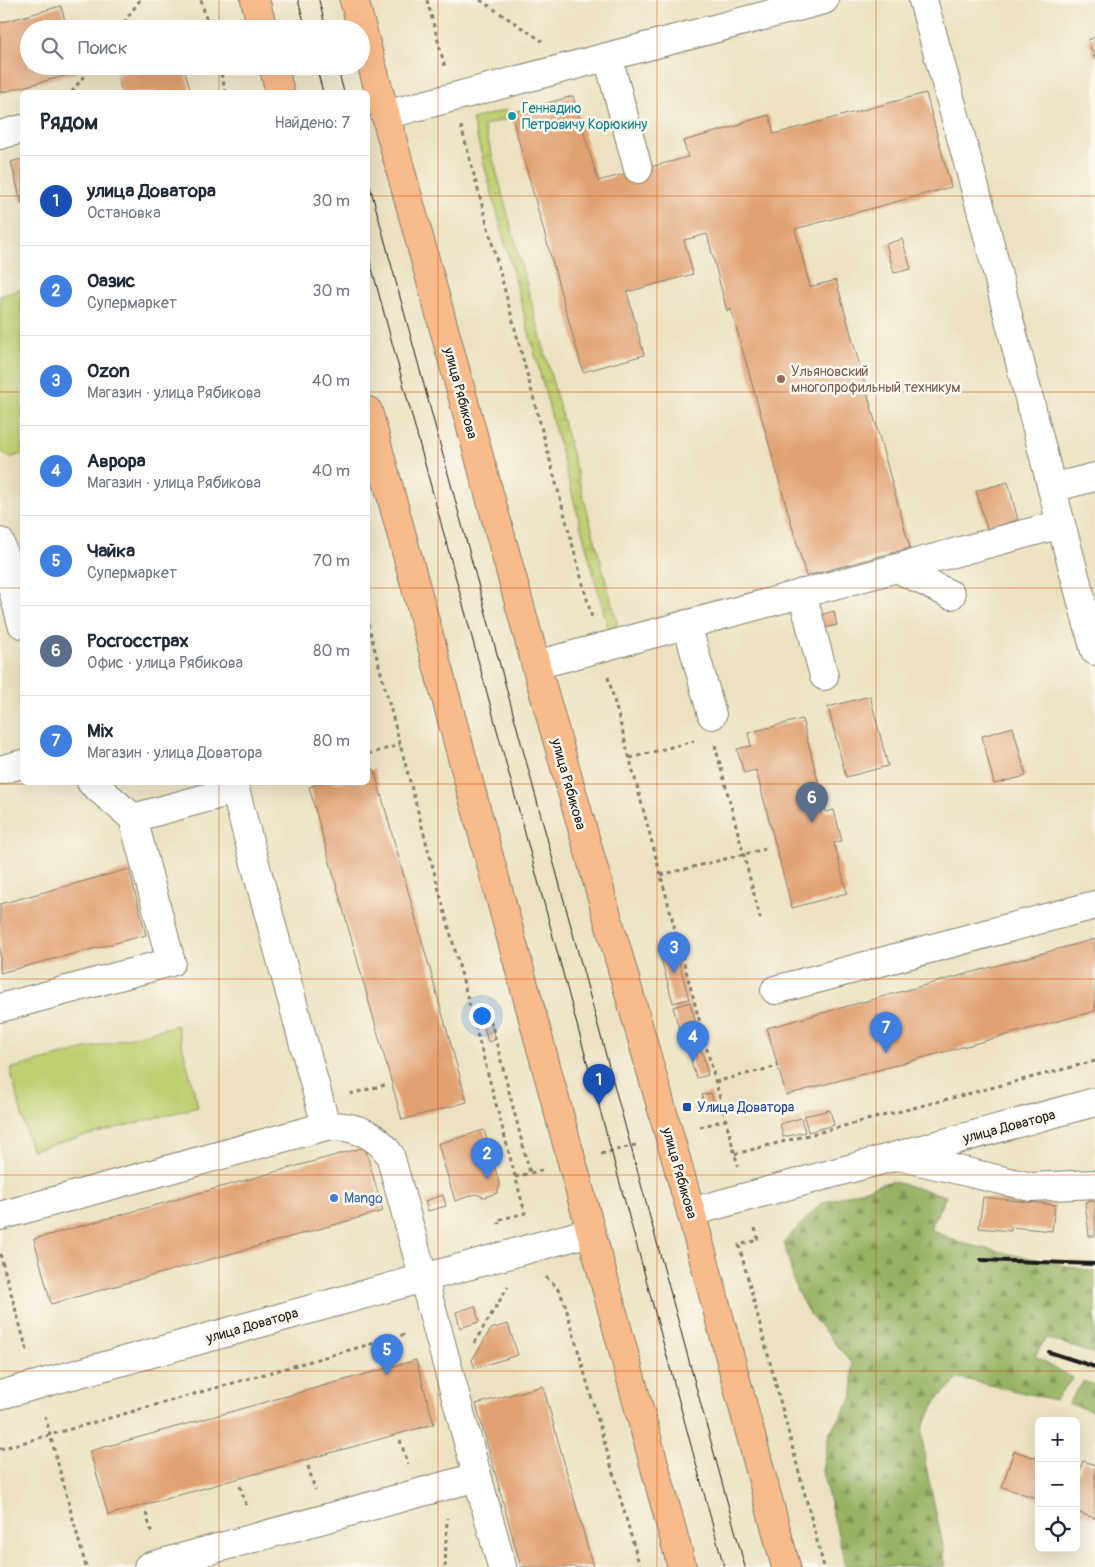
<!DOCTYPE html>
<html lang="ru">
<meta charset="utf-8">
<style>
body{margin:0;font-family:Pangolin,sans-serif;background:#f6f6f7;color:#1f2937}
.controls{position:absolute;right:15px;bottom:15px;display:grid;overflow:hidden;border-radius:8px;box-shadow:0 5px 20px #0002}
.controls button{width:45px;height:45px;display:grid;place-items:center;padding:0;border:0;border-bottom:1px solid #e0e1e3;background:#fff;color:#1f2937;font:25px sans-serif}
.you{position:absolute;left:481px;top:1015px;width:18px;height:18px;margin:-12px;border:4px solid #fff;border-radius:50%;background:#1a73e8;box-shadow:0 0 0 8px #1a73e833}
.badge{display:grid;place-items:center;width:32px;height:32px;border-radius:50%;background:#c8321e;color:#fff;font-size:16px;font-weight:700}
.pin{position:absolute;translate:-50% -41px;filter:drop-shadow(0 1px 2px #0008)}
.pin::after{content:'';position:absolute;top:26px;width:18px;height:15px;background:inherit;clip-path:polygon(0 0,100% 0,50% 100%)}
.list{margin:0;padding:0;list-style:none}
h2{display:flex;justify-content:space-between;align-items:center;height:65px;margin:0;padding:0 20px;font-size:21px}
h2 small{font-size:16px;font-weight:400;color:#747a83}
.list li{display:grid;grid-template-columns:32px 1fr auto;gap:15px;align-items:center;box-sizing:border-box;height:90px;padding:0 20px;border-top:1px solid #e0e1e3}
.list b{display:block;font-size:19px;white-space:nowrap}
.list p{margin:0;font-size:16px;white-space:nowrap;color:#747a83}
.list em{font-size:16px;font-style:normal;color:#747a83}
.icon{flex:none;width:28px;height:28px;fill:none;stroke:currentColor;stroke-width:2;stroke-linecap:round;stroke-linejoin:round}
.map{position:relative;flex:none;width:1095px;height:1567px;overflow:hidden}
.search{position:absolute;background:#fff;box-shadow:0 5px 20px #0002;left:20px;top:20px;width:350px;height:55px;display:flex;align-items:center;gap:12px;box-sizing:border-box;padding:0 18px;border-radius:28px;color:#747a83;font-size:19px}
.panel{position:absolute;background:#fff;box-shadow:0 5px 20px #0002;left:20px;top:90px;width:350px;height:695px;border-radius:8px}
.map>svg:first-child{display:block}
.grass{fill:url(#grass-tufts);stroke:#6e7646}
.forest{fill:url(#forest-firs);stroke:#5a6740}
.pitch{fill:#bfcf71;stroke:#6e7646}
.building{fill:#e1a172}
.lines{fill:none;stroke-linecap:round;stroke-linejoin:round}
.minor-casing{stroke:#847f6e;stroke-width:30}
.major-casing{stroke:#847f6e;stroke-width:30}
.path{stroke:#847f6e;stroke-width:3;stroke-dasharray:4 4;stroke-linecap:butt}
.minor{stroke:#fff;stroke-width:28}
.major{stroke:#fabb8b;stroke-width:28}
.tram{stroke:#1c1c1c;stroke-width:1}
.rail{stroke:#1c1c1c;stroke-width:4}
.grid{fill:none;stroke:#d4530e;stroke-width:1;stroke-opacity:0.55}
.culture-dot{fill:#0f9aa8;stroke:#fbf7ec;stroke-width:2}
.education-dot{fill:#8d6e63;stroke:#fbf7ec;stroke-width:2}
.transit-dot{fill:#1a4fb4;stroke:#fbf7ec;stroke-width:2}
.shop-dot{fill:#3f7fe0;stroke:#fbf7ec;stroke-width:2}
.labels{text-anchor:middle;stroke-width:5;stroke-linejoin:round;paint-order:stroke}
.culture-label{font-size:14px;fill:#0d838f;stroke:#fbf7ec;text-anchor:start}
.education-label{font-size:14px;fill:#785e54;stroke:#fbf7ec;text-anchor:start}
.street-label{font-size:14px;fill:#1c1c1c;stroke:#fbf7ec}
.transit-label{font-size:14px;fill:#164399;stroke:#fbf7ec;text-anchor:start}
.shop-label{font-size:14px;fill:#366cbe;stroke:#fbf7ec;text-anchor:start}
</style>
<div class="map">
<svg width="1095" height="1567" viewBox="0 0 1095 1567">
<defs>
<pattern id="grass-tufts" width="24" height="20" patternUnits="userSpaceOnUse" patternTransform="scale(1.25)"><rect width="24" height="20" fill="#bfcf71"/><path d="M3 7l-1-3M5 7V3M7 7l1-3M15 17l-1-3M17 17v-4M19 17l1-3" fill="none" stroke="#a4b161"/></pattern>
<pattern id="forest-firs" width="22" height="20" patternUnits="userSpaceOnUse" patternTransform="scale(1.25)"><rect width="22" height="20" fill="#97b263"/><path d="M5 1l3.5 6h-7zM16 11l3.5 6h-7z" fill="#7a9051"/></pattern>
</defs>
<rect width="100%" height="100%" fill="#fbf7ec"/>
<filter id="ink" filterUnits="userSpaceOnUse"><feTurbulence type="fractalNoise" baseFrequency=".02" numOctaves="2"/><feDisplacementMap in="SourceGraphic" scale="10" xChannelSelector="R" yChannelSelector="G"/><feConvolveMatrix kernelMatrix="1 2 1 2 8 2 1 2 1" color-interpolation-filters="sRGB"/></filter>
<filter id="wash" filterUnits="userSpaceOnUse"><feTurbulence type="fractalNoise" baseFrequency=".0096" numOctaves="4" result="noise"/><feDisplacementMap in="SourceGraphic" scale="20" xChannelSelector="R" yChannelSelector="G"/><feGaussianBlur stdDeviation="1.12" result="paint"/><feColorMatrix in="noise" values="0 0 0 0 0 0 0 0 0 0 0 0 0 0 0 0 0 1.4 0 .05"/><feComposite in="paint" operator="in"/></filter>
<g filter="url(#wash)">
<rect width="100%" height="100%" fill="#ece2c1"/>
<!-- grass -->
<path class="grass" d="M 506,110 L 508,119 L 484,125 L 618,626 L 608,628 L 472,119 Z"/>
<!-- forest -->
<g class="forest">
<path d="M 891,1181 L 946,1196 L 930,1229 L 960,1243 L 1095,1272 L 1095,1354 L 1046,1338 L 1035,1356 L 1073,1378 L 1055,1400 L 959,1378 L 936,1401 L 922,1429 L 925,1462 L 944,1550 L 945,1567 L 846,1567 L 822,1471 L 829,1433 L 853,1397 L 852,1363 L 808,1312 L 796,1289 L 784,1242 L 821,1203 Z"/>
<path d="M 1083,1381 L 1095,1385 L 1095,1412 L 1068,1403 Z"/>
</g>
<!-- pitch -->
<g class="pitch">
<path d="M 21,289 L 22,454 L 10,458 L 0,450 L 0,296 Z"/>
<path d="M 177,1025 L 198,1107 L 31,1150 L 10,1069 Z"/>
</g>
<g id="blocks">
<!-- building -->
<g class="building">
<path d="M 61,6 L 67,29 L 29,29 L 29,66 L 77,66 L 79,72 L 0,93 L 0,23 Z"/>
<path d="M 1095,37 L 1095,61 L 1088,40 Z"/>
<path d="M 150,66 L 183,66 L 191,92 L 122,92 L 117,75 Z"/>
<path d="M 926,93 L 951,187 L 795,229 L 810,287 L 836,280 L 910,548 L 806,576 L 731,309 L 727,311 L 707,234 L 684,240 L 693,274 L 627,292 L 644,355 L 583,372 L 511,113 L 573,96 L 598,181 L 688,157 L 683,141 L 741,125 L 741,123 L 769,115 L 774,134 Z"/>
<path d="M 22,159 L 22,205 L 11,162 Z"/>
<path d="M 902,239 L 911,269 L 894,273 L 886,244 Z"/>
<path d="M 1008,482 L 1018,520 L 987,529 L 976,491 Z"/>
<path d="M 834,611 L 837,625 L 820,629 L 817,616 Z"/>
<path d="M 870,696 L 888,766 L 846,777 L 828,707 Z"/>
<path d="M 802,719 L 826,812 L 834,810 L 842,841 L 834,843 L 847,893 L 792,908 L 756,770 L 744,773 L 737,749 L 751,746 L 748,733 Z"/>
<path d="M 1013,727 L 1026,776 L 994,784 L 982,736 Z"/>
<path d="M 374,769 L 467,1102 L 402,1120 L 309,787 L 325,782 L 368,782 L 368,771 Z"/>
<path d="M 129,869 L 146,935 L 0,973 L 0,904 Z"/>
<path d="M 1095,939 L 1095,1011 L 786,1095 L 767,1028 Z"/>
<path d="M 674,943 L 689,999 L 673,1003 L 658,947 Z"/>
<path d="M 690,1002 L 700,1039 L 683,1043 L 673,1007 Z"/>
<path d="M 491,1022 L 495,1040 L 488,1042 L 483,1024 Z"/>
<path d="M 702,1051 L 708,1075 L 697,1078 L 692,1066 L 691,1054 Z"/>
<path d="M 711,1093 L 715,1108 L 706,1110 L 702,1095 Z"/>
<path d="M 830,1110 L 834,1125 L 808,1132 L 804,1116 Z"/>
<path d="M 801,1118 L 805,1132 L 783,1137 L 780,1124 Z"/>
<path d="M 484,1130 L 500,1185 L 497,1193 L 484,1197 L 476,1194 L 455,1201 L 438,1144 Z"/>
<path d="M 365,1147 L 383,1211 L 51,1304 L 34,1239 Z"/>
<path d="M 443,1195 L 446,1206 L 428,1211 L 425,1201 Z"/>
<path d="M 983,1197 L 1055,1205 L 1052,1231 L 1011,1227 L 1011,1231 L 979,1228 Z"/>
<path d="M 1095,1201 L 1095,1236 L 1089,1236 L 1085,1202 Z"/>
<path d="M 475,1306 L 479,1322 L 460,1328 L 456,1312 Z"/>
<path d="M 508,1324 L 518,1355 L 475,1368 L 472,1360 L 491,1329 Z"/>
<path d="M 416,1360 L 434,1424 L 108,1515 L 90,1451 Z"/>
<path d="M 543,1386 L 593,1567 L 521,1567 L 476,1404 Z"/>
<path d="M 1014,1451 L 1039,1459 L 1039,1499 L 1002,1487 Z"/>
<path d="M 1083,1461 L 1095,1465 L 1095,1518 L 1076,1512 L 1076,1472 L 1079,1473 Z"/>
</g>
</g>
</g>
<g filter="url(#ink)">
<use href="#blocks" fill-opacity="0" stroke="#847f6e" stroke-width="1"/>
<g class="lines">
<defs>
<g id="minor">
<path d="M 923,0 L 983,217 L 1061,524 L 1095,651"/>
<path d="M 608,57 L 638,169"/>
<path d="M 385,115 L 824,0"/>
<path d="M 0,135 L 22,129"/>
<path d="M 1052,488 L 1095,477"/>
<path d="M 0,542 L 22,624"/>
<path d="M 897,568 L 951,595"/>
<path d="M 802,593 L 824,676"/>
<path d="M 687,624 L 712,715"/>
<path d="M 536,665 L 1061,524"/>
<path d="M 0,770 L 22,764"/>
<path d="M 91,782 L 133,818 L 235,790"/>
<path d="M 233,782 L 326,1126"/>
<path d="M 775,990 L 1095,905"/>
<path d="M 0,1008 L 171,962 L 133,818"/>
<path d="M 898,1156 L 1031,1187 L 1095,1184"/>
<path d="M 691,1212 L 1095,1102"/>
<path d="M 0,1216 L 326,1126 C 352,1125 375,1132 390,1155 L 502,1567"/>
<path d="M 0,1395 L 590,1232"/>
<path d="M 148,1567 L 477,1477"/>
</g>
<g id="major">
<path d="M 255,0 L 263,29"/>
<path d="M 354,0 L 536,665 L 691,1212 L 786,1567"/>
<path d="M 273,66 L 280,92"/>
<path d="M 368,411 L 682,1567"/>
</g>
</defs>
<!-- minor casing -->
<use href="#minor" class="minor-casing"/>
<!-- major casing -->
<use href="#major" class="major-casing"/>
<!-- path -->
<g class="path">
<path d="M 201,0 L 209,29"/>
<path d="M 427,0 L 445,67"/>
<path d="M 480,0 L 542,41"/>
<path d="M 119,29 L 140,0"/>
<path d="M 219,66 L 226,92"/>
<path d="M 72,92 L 91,66"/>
<path d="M 461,126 L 592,618"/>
<path d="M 368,624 L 525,1213 L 498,1220 L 499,1224"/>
<path d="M 608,677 L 738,1166"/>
<path d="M 715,745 L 761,921"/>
<path d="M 368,754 L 400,745"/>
<path d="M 630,758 L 694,741"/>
<path d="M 661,875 L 765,849"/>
<path d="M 472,1018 L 489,1014 L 530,1173"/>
<path d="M 715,1082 L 778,1066"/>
<path d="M 350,1094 L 385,1085"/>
<path d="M 700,1127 L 725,1120"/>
<path d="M 601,1154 L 639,1144"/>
<path d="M 735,1154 L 1095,1061"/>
<path d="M 515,1177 L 542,1170"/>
<path d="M 755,1228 L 758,1240 L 739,1245 L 824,1567"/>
<path d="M 0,1254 L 28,1354"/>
<path d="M 546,1277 L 556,1286 L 564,1301 L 640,1567"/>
<path d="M 474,1343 L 508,1287"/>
<path d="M 45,1416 L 86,1567"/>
<path d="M 400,1440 L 408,1464"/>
<path d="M 0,1449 L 406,1334"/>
<path d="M 308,1466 L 315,1490"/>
<path d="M 240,1486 L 247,1508"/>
<path d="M 146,1513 L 152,1534"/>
<path d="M 445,1567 L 447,1518"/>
</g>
<!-- minor -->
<use href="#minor" class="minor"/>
<!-- major -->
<use href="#major" class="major"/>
<!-- tram -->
<g class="tram">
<path d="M 298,0 L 306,29"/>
<path d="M 319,0 L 326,29"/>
<path d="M 316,66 L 323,92"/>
<path d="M 337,66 L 344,92"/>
<path d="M 368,179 L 745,1567"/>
<path d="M 368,254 L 724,1567"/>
</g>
<!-- rail -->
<g class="rail">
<path d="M 981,1260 L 1095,1264"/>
<path d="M 1049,1352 L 1095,1367"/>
</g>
</g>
</g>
<!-- grid -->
<path class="grid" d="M 219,0 L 219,29M 438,0 L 438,1567M 657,0 L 657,1567M 876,0 L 876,1567M 219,66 L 219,92M 0,196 L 22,196M 368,196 L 1095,196M 0,392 L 22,392M 368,392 L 1095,392M 0,588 L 22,588M 368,588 L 1095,588M 219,782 L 219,1567M 0,784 L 1095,784M 0,979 L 1095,979M 0,1175 L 1095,1175M 0,1371 L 1095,1371"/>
<!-- markers -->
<circle class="culture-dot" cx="512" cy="116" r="5"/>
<circle class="education-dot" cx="781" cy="379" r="5"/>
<rect class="transit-dot" x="682" y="1102" width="10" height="10" rx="2.5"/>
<circle class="shop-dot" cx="334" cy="1198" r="5"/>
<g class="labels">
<!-- culture labels -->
<g class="culture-label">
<text x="522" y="113">Геннадию<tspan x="522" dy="16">Петровичу Корюкину</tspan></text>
</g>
<!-- education labels -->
<g class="education-label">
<text x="791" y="376">Ульяновский<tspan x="791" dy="16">многопрофильный техникум</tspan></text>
</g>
<!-- street labels -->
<g class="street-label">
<text transform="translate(461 393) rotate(75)" y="5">улица Рябикова</text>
<text transform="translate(569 784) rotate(74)" y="5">улица Рябикова</text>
<text transform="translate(1009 1126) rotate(-15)" y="5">улица Доватора</text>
<text transform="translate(680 1173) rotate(74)" y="5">улица Рябикова</text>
<text transform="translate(252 1325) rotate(-16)" y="5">улица Доватора</text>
</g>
<!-- transit labels -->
<g class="transit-label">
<text x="697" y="1112">Улица Доватора</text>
</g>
<!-- shop labels -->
<g class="shop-label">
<text x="344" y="1203">Mango</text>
</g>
</g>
</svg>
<div class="controls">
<button>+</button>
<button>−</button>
<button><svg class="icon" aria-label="locate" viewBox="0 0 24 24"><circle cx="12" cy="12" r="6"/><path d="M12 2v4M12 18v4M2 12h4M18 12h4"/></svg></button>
</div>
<div class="you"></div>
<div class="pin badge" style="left:599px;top:1105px;background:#1a4fb4">1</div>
<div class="pin badge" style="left:487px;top:1179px;background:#3f7fe0">2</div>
<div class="pin badge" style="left:674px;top:973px;background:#3f7fe0">3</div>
<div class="pin badge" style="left:693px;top:1062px;background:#3f7fe0">4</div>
<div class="pin badge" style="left:387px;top:1375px;background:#3f7fe0">5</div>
<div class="pin badge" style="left:812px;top:823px;background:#5c6f8a">6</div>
<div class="pin badge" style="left:886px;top:1053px;background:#3f7fe0">7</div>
<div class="search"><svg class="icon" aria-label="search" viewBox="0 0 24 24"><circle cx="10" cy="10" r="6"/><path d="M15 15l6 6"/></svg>Поиск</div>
<section class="panel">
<h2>Рядом<small>Найдено: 7</small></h2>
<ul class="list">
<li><span class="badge" style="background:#1a4fb4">1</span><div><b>улица Доватора</b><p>Остановка</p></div><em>30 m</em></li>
<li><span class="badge" style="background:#3f7fe0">2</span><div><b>Оазис</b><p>Супермаркет</p></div><em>30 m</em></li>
<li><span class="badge" style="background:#3f7fe0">3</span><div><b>Ozon</b><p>Магазин · улица Рябикова</p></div><em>40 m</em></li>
<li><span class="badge" style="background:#3f7fe0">4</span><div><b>Аврора</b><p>Магазин · улица Рябикова</p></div><em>40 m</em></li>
<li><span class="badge" style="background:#3f7fe0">5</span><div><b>Чайка</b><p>Супермаркет</p></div><em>70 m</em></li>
<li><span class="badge" style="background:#5c6f8a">6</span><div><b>Росгосстрах</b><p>Офис · улица Рябикова</p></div><em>80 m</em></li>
<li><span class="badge" style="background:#3f7fe0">7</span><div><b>Mix</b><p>Магазин · улица Доватора</p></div><em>80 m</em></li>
</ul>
</section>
</div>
